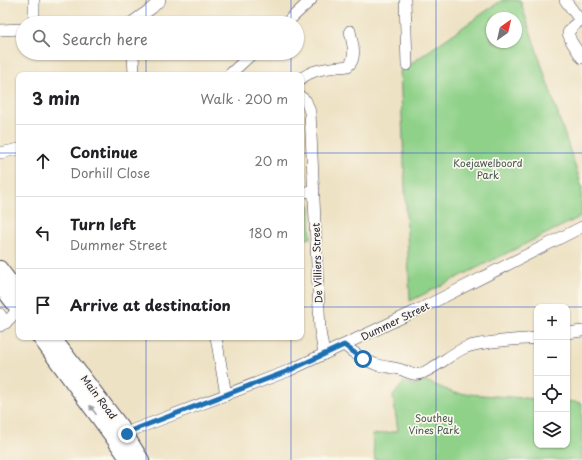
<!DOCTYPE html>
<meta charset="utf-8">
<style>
body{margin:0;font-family:"Playpen Sans",sans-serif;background:#f6f6f6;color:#202124}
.controls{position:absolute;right:12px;bottom:12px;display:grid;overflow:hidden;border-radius:8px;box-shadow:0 1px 3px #0004}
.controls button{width:36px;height:36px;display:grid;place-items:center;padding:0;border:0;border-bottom:1px solid #e0e0e0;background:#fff;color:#202124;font:20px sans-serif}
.compass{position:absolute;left:486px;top:12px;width:36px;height:36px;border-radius:50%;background:#fff;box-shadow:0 1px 3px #0004;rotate:34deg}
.stop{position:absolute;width:12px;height:12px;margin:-9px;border:3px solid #1f6fb2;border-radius:50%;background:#fff}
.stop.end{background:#1f6fb2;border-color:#fff;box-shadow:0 1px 4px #0008}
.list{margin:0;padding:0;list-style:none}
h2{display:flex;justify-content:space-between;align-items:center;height:52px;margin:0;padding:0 16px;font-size:17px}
h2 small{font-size:13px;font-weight:400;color:#757577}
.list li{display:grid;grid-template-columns:26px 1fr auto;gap:12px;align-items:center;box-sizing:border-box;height:72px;padding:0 16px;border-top:1px solid #e0e0e0}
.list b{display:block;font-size:15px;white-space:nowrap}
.list p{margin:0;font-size:13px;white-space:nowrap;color:#757577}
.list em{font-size:13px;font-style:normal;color:#757577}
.icon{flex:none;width:22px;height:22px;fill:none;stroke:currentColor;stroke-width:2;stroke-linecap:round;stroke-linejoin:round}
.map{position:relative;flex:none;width:582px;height:460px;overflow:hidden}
.search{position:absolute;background:#fff;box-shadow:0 1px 3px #0004;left:16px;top:16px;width:288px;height:44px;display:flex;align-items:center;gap:10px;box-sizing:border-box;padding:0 14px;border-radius:22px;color:#757577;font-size:15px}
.panel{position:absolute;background:#fff;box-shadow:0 1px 3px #0004;left:16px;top:72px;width:288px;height:268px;border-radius:8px}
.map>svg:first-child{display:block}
.green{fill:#8fd189;stroke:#587a62;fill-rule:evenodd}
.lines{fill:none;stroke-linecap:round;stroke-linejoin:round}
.minor-casing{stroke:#413f50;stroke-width:12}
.major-casing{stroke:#413f50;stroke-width:16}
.minor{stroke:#fff;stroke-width:11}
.major{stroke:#fff;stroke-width:14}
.oneway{fill:#9c9ca7}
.route{stroke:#1f6fb2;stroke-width:5}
.grid{fill:none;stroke:#1d4ed8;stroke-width:1;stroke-opacity:0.55}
.labels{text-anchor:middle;stroke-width:3.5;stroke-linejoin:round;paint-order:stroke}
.park-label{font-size:10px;fill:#435752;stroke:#fbf7ec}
.street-label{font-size:10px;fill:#22223b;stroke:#fbf7ec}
</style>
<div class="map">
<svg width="582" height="460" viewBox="0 0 582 460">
<rect width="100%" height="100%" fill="#fbf7ec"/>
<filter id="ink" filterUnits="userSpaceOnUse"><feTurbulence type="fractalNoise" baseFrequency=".025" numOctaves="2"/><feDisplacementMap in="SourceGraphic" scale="8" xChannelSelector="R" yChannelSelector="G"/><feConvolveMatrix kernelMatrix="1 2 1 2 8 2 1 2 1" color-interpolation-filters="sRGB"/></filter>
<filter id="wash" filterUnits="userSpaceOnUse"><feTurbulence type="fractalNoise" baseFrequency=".012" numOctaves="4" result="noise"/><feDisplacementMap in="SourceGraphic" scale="16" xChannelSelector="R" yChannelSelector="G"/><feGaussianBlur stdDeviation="0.9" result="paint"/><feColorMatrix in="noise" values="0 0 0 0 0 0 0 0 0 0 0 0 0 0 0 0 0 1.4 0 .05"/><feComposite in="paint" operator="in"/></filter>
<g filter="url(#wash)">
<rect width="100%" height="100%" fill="#eee2c4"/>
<!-- green -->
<g class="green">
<path d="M 502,0 L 520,0 L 582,187 L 582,216 L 410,301 L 400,71 ZM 492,18 L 516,18 L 516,42 L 492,42 Z"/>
<path d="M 301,199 L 305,200 L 309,205 L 311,238 L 301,240 Z"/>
<path d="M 426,381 L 454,393 L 537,399 L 537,445 L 567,445 L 567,401 L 582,403 L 582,460 L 375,460 L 372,435 L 398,431 L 393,396 L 404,382 L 413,385 Z"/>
</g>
</g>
<g filter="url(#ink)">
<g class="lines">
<defs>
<g id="minor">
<path d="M 34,0 L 34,23"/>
<path d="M 405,0 L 407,65"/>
<path d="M 565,0 L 580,20"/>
<path d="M 582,19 L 573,26 L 568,33 L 571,41 L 582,58"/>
<path d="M 131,23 L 152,8 L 160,0"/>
<path d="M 286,23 L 311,0"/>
<path d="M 0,30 L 23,29"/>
<path d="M 133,53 L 134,75"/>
<path d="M 229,75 L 253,53"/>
<path d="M 301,79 C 313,68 332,68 348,66 C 358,58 352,43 350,31"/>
<path d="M 301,97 L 306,101 L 310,112 L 320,331 L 324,354"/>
<path d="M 0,153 L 19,149"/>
<path d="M 301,193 L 314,190"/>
<path d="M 0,314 L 6,323"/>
<path d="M 0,326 C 9,321 14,315 19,307"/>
<path d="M 567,333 L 582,331"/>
<path d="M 216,337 L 226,395"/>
<path d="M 344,345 C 354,353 363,360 375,364 C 383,367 391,367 399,369 C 407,371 413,377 422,373 C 438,367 451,353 467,347 C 486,341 517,340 537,338"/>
<path d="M 119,439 L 133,430 L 288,371 L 420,309 L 582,227"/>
</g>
<g id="major">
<path d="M 0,268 L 19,293"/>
<path d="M 0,286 L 19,311"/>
<path d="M 39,337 L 110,434 L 128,460"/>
<path d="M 53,337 L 121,426 L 142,460"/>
</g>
</defs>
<!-- minor casing -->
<use href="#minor" class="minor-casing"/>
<!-- major casing -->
<use href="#major" class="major-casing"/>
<!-- minor -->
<use href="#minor" class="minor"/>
<!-- major -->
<use href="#major" class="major"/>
</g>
<!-- one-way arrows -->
<defs><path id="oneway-solid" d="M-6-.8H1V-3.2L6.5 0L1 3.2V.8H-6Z"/></defs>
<use class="oneway" href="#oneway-solid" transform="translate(93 410) rotate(-126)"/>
</g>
<g class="lines" filter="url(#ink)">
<!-- route -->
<path class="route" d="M 127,434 L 133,430 L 288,371 L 344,345 L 363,359"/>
</g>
<!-- grid -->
<path class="grid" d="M 146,0 L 146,23M 291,0 L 291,23M 436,0 L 436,460M 146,53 L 146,75M 291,53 L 291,75M 0,153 L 19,153M 301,153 L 582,153M 0,307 L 19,307M 301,307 L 582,307M 146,337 L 146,460M 291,337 L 291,460"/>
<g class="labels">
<!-- park labels -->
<g class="park-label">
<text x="488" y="167">Koejawelboord<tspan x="488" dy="12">Park</tspan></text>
<text x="434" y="422">Southey<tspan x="434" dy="12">Vines Park</tspan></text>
</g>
<!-- street labels -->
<g class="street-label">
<text transform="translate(317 263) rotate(-92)" y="4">De Villiers Street</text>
<text transform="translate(395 321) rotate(-26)" y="4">Dummer Street</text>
<text transform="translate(99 397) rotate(53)" y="4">Main Road</text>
</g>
</g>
</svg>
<div class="controls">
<button>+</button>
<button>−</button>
<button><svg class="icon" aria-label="locate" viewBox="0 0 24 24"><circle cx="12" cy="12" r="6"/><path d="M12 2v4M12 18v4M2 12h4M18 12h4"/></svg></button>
<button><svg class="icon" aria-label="layers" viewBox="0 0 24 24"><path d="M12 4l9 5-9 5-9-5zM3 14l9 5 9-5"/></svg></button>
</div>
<svg class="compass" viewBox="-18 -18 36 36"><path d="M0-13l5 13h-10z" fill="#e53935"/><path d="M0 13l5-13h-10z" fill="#757577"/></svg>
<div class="stop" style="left:363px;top:359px"></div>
<div class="stop end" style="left:127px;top:434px"></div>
<div class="search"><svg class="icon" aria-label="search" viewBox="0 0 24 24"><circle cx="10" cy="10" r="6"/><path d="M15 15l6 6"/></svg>Search here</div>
<section class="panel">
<h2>3 min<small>Walk · 200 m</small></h2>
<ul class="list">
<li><svg class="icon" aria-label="ahead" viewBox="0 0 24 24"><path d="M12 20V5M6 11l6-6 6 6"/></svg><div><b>Continue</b><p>Dorhill Close</p></div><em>20 m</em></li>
<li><svg class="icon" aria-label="left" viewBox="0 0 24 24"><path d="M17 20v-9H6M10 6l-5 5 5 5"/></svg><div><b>Turn left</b><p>Dummer Street</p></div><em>180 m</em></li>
<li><svg class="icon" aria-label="arrive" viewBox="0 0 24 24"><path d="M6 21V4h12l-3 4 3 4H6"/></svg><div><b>Arrive at destination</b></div></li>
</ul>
</section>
</div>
